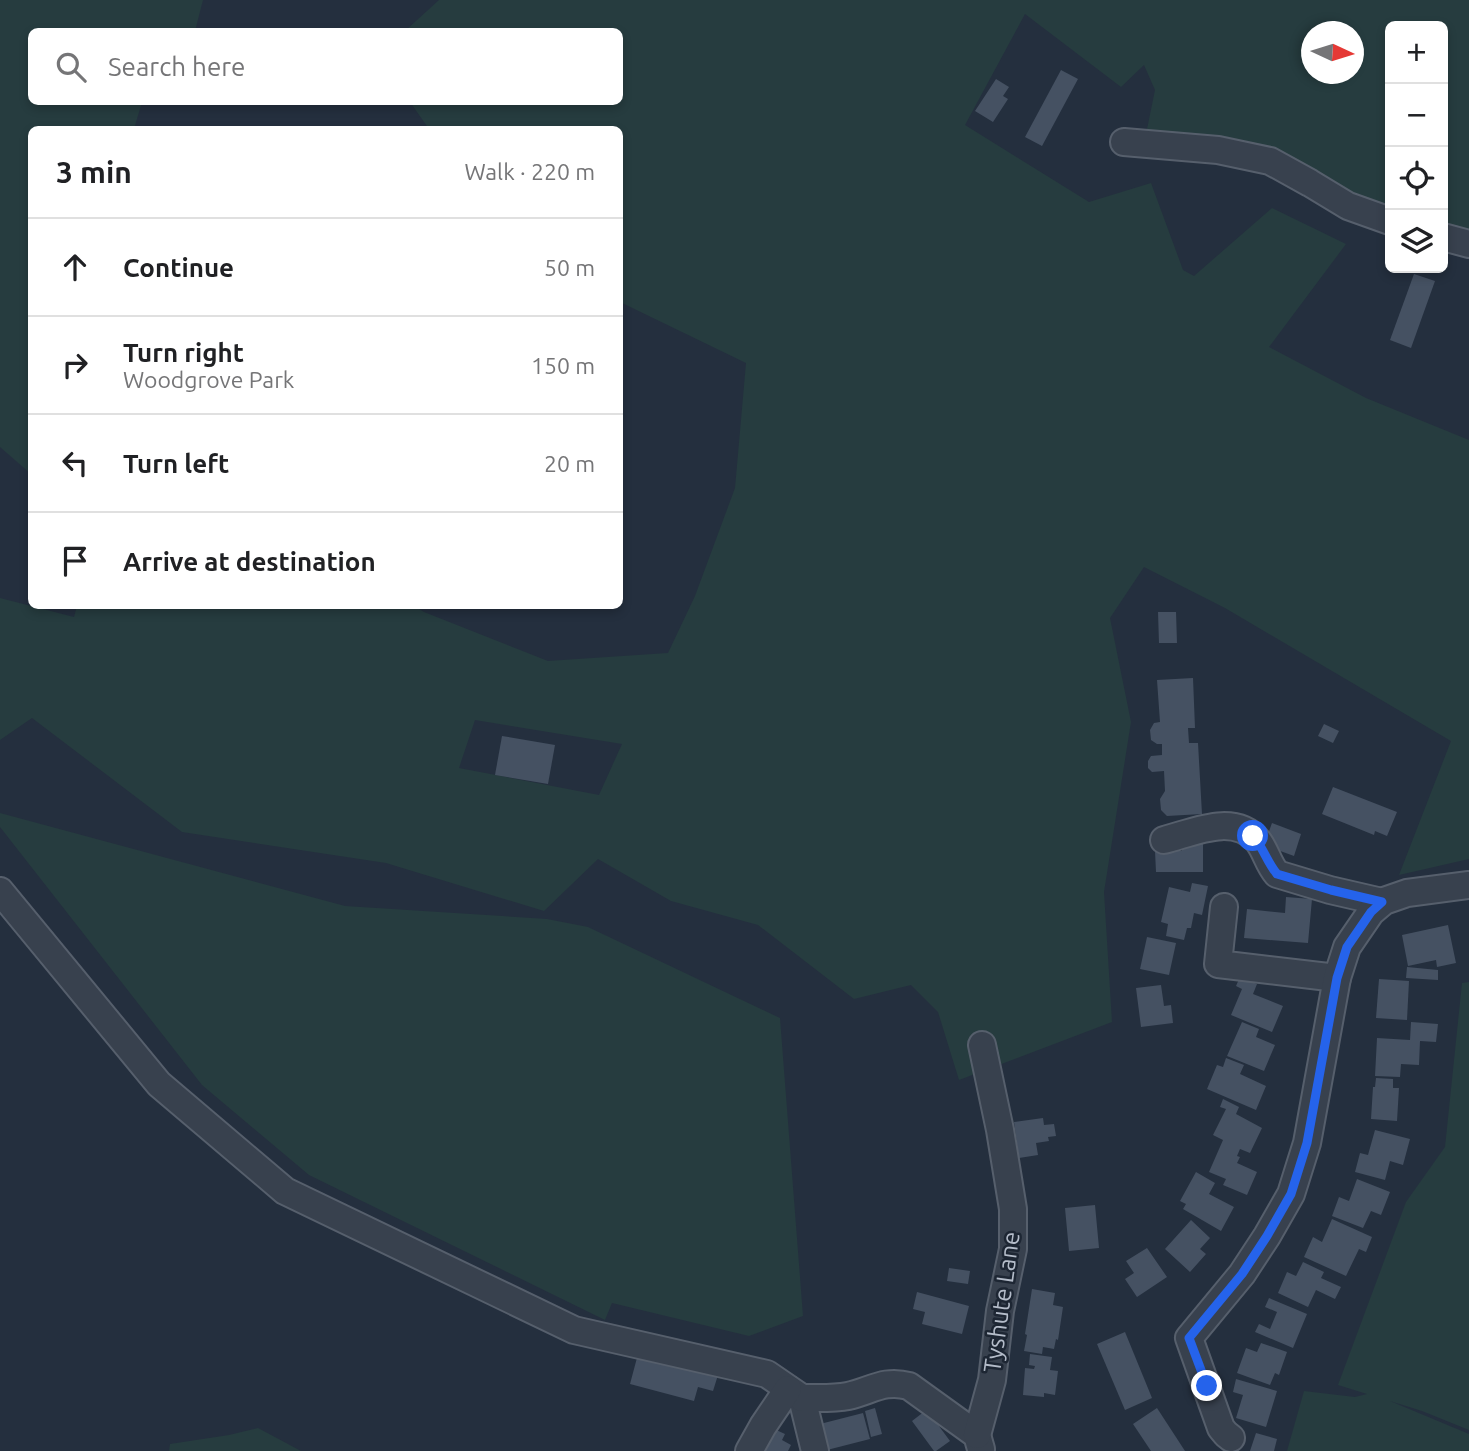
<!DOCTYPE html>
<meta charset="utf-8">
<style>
body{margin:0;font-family:Ubuntu,sans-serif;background:#f2f2f2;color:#202124}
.controls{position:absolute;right:21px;top:21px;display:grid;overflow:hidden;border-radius:10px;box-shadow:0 4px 10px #0003}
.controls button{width:63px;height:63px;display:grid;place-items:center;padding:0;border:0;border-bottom:2px solid #e0e0e0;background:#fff;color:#202124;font:35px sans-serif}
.compass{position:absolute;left:1301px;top:21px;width:63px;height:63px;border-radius:50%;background:#fff;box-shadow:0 4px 10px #0003;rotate:94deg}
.stop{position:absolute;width:21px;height:21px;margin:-16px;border:5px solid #2563eb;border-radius:50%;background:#fff}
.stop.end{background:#2563eb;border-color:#fff;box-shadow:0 2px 7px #0008}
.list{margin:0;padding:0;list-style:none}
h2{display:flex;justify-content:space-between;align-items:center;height:91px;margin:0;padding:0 28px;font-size:30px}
h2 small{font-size:23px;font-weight:400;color:#757577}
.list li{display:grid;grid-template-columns:46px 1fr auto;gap:21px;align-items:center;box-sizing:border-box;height:98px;padding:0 28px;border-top:2px solid #e0e0e0}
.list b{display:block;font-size:26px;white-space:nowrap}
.list p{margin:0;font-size:23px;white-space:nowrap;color:#757577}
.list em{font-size:23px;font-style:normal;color:#757577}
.icon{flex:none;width:38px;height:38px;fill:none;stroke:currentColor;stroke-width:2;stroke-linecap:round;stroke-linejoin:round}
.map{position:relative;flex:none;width:1469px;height:1451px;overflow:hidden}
.search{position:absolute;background:#fff;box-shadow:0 4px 10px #0003;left:28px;top:28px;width:595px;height:77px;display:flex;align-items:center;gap:18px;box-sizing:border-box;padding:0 24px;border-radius:10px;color:#757577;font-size:26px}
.panel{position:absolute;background:#fff;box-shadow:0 4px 10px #0003;left:28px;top:126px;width:595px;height:483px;border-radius:10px}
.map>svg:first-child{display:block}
.green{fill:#263c3f;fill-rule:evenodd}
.building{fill:#455162}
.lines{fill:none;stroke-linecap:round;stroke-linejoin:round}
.minor-casing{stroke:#565f6c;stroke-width:30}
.minor{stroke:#38414e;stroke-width:26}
.route{stroke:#2563eb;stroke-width:9}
.labels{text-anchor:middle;stroke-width:5;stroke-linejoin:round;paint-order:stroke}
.street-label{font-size:24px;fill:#b4bcc9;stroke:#1d2633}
</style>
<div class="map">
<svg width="1469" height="1451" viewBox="0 0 1469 1451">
<rect width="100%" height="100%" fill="#242f3e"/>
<!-- green -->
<g class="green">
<path d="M 0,0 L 203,0 L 195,31 L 32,32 L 32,102 L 142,102 L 134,129 L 32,130 L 31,474 L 0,447 Z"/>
<path d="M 439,0 L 1469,0 L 1469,234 L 1443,226 L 1443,26 L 1390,26 L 1390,212 L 1146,134 L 1155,90 L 1144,65 L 1121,87 L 1025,14 L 965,125 L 1089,202 L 1151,183 L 1183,270 L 1194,276 L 1272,208 L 1346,244 L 1269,347 L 1366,398 L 1469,440 L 1469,859 L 1399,875 L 1451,741 L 1225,608 L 1144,567 L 1110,618 L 1131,722 L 1104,892 L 1112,1022 L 959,1080 L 938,1012 L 911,985 L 854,999 L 758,925 L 671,901 L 598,859 L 544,911 L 386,863 L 182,832 L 32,718 L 0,740 L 0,598 L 74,617 L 77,606 L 414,606 L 424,612 L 548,661 L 668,653 L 695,596 L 735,488 L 746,363 L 620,302 L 620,130 L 429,129 L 410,102 L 620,102 L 620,32 L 405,31 ZM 1312,32 L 1354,32 L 1354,74 L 1312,74 ZM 475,720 L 622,744 L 599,795 L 459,768 Z"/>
<path d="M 0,813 L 345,906 L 547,919 L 588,927 L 780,1018 L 803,1316 L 749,1336 L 612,1303 L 605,1320 L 309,1175 L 202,1085 L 0,827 Z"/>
<path d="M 1469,982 L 1469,1430 L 1422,1411 L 1390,1401 L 1469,1434 L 1469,1451 L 1287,1451 L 1304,1391 L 1355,1397 L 1367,1394 L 1338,1385 L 1406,1202 L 1445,1147 L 1462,983 Z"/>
<path d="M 258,1428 L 301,1451 L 169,1451 L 170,1444 L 229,1435 Z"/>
</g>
<!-- building -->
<g class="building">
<path d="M 1061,70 L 1078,79 L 1042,146 L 1025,137 Z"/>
<path d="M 996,79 L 1009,87 L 1003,96 L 1008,99 L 993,122 L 975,111 Z"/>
<path d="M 1414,274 L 1435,281 L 1411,348 L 1390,340 Z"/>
<path d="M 1158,612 L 1176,612 L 1177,643 L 1159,643 Z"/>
<path d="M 1193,678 L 1195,728 L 1188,728 L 1189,743 L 1198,743 L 1202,814 L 1167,816 L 1161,810 L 1160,799 L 1165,791 L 1164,771 L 1152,772 L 1148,768 L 1148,761 L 1151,756 L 1162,755 L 1162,744 L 1157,744 L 1151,740 L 1150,730 L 1154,723 L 1160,722 L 1157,680 Z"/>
<path d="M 1324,724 L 1339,731 L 1333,743 L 1318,736 Z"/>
<path d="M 502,736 L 555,745 L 548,784 L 495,775 Z"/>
<path d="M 1333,787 L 1397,812 L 1387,836 L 1375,831 L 1374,835 L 1322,814 Z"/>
<path d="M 1272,823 L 1301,834 L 1294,856 L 1264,845 Z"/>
<path d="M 1182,840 L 1203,840 L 1203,872 L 1156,872 L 1155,851 L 1182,851 Z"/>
<path d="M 1192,883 L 1208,886 L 1202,915 L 1194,913 L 1191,928 L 1187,928 L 1184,940 L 1166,936 L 1168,924 L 1161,922 L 1169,887 L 1190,892 Z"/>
<path d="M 1286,897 L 1312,899 L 1308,943 L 1244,938 L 1247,909 L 1285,913 Z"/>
<path d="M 1448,925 L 1456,963 L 1437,967 L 1436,960 L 1408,966 L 1402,935 Z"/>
<path d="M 1147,937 L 1176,943 L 1169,975 L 1140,969 Z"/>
<path d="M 1407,967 L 1438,970 L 1438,980 L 1406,978 Z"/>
<path d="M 1240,977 L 1257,984 L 1253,994 L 1283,1006 L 1272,1032 L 1231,1015 L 1242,989 L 1236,986 Z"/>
<path d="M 1379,979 L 1409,981 L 1407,1020 L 1376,1018 Z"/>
<path d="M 1161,985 L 1164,1006 L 1171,1005 L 1173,1023 L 1141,1027 L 1136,988 Z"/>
<path d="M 1242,1022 L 1259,1029 L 1256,1037 L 1275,1045 L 1264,1071 L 1227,1056 Z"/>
<path d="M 1411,1022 L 1438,1024 L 1436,1042 L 1420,1041 L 1419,1065 L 1401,1064 L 1400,1077 L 1375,1076 L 1377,1038 L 1410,1040 Z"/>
<path d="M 1226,1058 L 1244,1065 L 1240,1074 L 1266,1086 L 1256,1110 L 1207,1089 L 1217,1065 L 1223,1067 Z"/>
<path d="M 1376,1078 L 1393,1079 L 1393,1088 L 1399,1088 L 1397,1121 L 1371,1119 L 1373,1087 L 1375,1087 Z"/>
<path d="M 1223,1099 L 1239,1107 L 1236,1114 L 1262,1128 L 1250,1153 L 1240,1149 L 1237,1156 L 1240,1157 L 1237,1163 L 1257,1172 L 1247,1195 L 1223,1185 L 1226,1179 L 1209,1172 L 1223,1140 L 1213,1135 L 1226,1109 L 1220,1107 Z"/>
<path d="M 1043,1118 L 1044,1125 L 1054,1124 L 1056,1136 L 1048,1137 L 1049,1141 L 1036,1143 L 1038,1155 L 1019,1158 L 1014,1122 Z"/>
<path d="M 1375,1130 L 1410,1139 L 1403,1165 L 1390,1161 L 1385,1180 L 1355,1172 L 1360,1153 L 1368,1155 Z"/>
<path d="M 1196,1172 L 1215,1183 L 1209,1194 L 1234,1207 L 1221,1231 L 1183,1209 L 1186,1204 L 1180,1201 Z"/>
<path d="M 1357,1179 L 1390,1192 L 1381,1215 L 1371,1211 L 1363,1228 L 1332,1216 L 1339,1197 L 1349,1201 Z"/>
<path d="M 1095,1205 L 1099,1248 L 1069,1251 L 1065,1208 Z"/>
<path d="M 1332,1219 L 1372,1237 L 1366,1252 L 1359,1249 L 1346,1276 L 1304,1257 L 1313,1237 L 1322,1242 Z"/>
<path d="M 1191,1220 L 1210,1238 L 1200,1249 L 1206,1254 L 1190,1272 L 1165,1249 Z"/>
<path d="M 1147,1248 L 1167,1277 L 1137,1297 L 1125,1279 L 1134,1273 L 1126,1261 Z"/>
<path d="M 1303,1262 L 1324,1272 L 1321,1278 L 1341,1287 L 1335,1299 L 1316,1290 L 1308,1307 L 1278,1293 L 1287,1272 L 1296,1276 Z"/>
<path d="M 949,1268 L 970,1271 L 968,1284 L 947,1281 Z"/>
<path d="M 1032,1289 L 1055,1293 L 1053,1305 L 1063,1307 L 1058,1340 L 1056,1339 L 1054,1349 L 1043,1347 L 1042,1354 L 1024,1351 L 1027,1335 L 1025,1334 Z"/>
<path d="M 917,1292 L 969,1306 L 962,1334 L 922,1324 L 925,1312 L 913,1309 Z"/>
<path d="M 1269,1298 L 1307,1314 L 1293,1348 L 1255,1332 L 1259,1324 L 1270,1329 L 1277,1312 L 1265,1307 Z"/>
<path d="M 1125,1332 L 1152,1398 L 1125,1410 L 1097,1344 Z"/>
<path d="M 1261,1343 L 1287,1352 L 1279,1375 L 1275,1373 L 1270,1385 L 1237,1373 L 1246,1348 L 1257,1352 Z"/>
<path d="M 638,1354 L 718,1375 L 713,1391 L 698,1387 L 694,1401 L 630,1384 Z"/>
<path d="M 1030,1354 L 1052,1357 L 1050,1370 L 1058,1371 L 1055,1395 L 1044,1393 L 1044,1397 L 1023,1395 L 1025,1368 L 1034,1369 L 1035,1366 L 1029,1365 Z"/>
<path d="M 1236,1379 L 1277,1391 L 1266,1427 L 1236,1418 L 1243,1395 L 1233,1392 Z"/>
<path d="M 875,1408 L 882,1434 L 871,1437 L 865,1411 Z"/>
<path d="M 1157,1408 L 1185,1451 L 1151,1451 L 1133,1424 Z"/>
<path d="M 925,1411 L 931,1419 L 933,1418 L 950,1441 L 936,1451 L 934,1451 L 912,1421 Z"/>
<path d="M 863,1413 L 870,1439 L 827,1450 L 820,1424 Z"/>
<path d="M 774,1429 L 785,1434 L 782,1440 L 791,1445 L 788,1451 L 760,1451 Z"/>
<path d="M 1256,1433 L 1277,1439 L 1274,1451 L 1250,1451 Z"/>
</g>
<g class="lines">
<defs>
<g id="minor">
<path d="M 1124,142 L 1218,150 L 1270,161 L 1310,183 L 1348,206 L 1390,221"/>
<path d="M 1443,237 L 1469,244"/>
<path d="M 1164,840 C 1192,833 1234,812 1258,841 C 1266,851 1268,864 1277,874 L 1330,890 L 1382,902"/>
<path d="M 0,891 L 159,1084 L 285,1191 L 574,1330 L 767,1374 L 802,1398 L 815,1451"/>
<path d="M 1224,907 L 1218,964 L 1337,978"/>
<path d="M 802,1398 C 817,1398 834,1399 848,1396 C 871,1391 884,1379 909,1386 L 977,1435 L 981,1449"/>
<path d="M 977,1435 L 992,1380 L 1000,1311 L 1013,1249 L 1013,1209 L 1000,1130 L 982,1045"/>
<path d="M 1231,1438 L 1226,1434 L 1221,1428 L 1189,1338 L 1242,1274 L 1267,1236 L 1291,1194 L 1307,1143 L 1337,978 L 1347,947 L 1371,912 L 1384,901 L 1407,893 L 1469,885"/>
<path d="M 749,1451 L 763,1426 L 788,1389"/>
</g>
</defs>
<!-- minor casing -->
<use href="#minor" class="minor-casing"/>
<!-- minor -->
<use href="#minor" class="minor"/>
</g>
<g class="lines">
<!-- route -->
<path class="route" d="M 1207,1386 L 1189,1338 L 1242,1274 L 1267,1236 L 1291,1194 L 1307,1143 L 1337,978 L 1347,947 L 1371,912 L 1382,902 L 1331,890 L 1277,874 C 1267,862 1263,847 1253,836"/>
</g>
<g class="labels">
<!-- street labels -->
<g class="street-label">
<text transform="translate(1002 1302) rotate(-82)" y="8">Tyshute Lane</text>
</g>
</g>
</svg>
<div class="controls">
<button>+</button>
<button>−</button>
<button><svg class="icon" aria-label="locate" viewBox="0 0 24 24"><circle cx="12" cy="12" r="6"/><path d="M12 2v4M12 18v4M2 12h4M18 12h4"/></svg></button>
<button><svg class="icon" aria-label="layers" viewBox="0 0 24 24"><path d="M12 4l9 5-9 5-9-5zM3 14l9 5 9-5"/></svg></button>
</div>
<svg class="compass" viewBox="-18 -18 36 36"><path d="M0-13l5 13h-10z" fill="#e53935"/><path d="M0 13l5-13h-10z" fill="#757577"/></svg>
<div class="stop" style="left:1253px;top:836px"></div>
<div class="stop end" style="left:1207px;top:1386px"></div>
<div class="search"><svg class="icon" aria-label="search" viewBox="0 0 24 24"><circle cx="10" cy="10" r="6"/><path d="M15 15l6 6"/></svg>Search here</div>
<section class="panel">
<h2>3 min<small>Walk · 220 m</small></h2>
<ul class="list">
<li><svg class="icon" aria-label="ahead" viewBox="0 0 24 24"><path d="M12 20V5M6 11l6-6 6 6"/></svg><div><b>Continue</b></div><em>50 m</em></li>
<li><svg class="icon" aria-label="right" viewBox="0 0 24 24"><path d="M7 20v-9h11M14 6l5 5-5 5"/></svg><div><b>Turn right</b><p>Woodgrove Park</p></div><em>150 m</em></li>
<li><svg class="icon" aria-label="left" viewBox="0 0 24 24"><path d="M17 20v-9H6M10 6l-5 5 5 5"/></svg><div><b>Turn left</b></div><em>20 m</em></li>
<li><svg class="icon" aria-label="arrive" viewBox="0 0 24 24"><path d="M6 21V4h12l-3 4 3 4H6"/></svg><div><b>Arrive at destination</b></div></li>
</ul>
</section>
</div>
